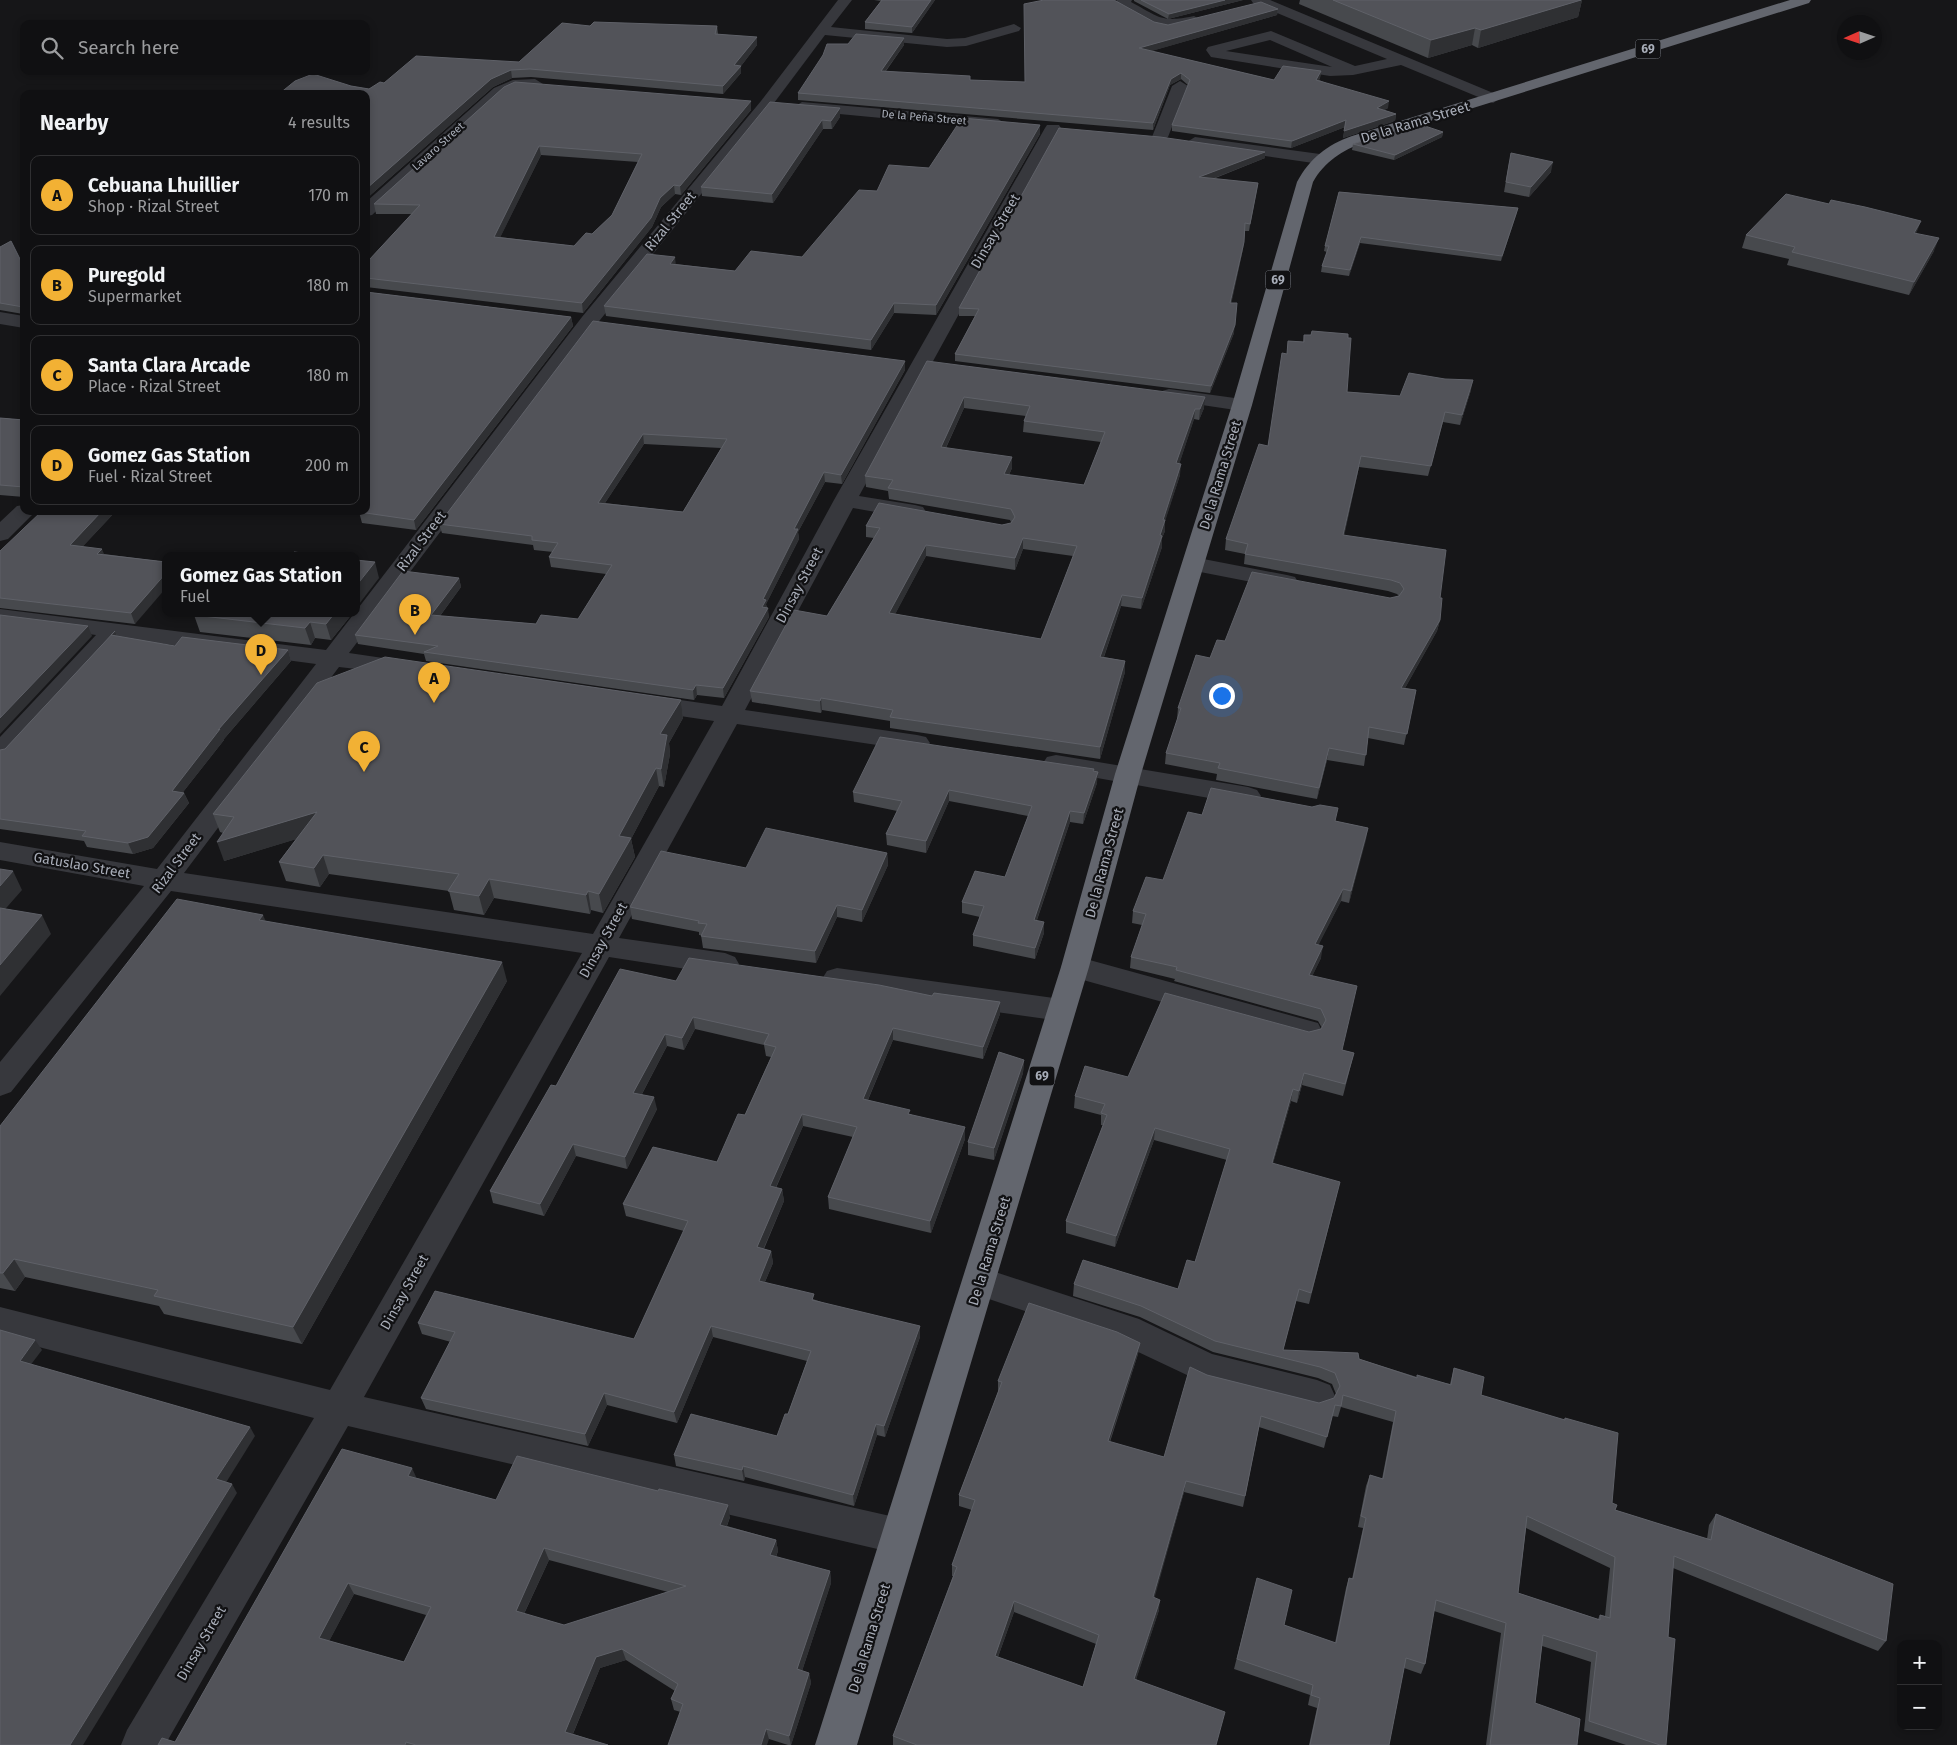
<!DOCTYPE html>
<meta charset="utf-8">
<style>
body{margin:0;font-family:"Fira Sans",sans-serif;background:#1e1e20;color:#f1f3f6}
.controls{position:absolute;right:15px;bottom:15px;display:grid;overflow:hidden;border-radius:10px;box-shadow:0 2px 8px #0003}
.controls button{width:45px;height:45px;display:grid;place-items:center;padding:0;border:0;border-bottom:1px solid #303032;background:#101012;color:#f1f3f6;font:25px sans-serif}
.compass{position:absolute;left:1837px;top:15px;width:45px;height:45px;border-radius:50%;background:#101012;box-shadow:0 2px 8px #0003;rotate:267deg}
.you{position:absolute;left:1221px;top:695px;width:18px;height:18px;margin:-12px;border:4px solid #fff;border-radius:50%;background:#1a73e8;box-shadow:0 0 0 8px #1a73e833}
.badge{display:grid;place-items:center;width:32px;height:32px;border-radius:50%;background:#f2b134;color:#111;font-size:16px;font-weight:700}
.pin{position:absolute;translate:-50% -41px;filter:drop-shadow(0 1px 2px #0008)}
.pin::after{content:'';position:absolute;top:26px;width:18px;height:15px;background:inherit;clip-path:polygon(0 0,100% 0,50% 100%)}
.popup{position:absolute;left:162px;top:552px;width:198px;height:65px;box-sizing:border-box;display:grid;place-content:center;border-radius:10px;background:#101012;filter:drop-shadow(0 1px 4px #0005);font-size:16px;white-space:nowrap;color:#9c9d9f}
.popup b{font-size:19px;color:#f1f3f6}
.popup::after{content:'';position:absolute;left:50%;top:100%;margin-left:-10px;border:10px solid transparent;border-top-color:#101012}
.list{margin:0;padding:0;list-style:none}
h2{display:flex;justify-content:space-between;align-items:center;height:65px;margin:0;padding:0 20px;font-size:21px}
h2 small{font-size:16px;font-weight:400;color:#9c9d9f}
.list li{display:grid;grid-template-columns:32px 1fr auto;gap:15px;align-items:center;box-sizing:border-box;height:80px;margin:0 10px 10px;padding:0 10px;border:1px solid #303032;border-radius:10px}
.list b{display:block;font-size:19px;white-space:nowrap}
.list p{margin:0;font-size:16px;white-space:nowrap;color:#9c9d9f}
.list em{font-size:16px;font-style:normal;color:#9c9d9f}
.icon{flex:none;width:28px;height:28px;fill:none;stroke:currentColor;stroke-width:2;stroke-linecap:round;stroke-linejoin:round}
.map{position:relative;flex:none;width:1957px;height:1745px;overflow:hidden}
.search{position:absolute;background:#101012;box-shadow:0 2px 8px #0003;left:20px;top:20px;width:350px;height:55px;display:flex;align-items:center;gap:12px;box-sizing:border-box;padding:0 18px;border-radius:10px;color:#9c9d9f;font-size:19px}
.panel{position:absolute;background:#101012;box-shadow:0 2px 8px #0003;left:20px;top:90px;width:350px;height:425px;border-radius:10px}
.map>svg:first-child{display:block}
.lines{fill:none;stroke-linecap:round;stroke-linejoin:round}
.minor{fill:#37383d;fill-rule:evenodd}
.highway{fill:#63666e;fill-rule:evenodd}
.wall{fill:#47494d;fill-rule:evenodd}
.shaded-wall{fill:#2f3033}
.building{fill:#525359;stroke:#5f6168;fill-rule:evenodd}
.labels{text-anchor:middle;stroke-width:4.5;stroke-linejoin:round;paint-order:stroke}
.far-street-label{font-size:11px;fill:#a8adb8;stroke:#111113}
.shield{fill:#111113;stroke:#7b7e86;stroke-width:1}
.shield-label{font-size:12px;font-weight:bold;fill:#a8adb8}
.street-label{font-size:14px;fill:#a8adb8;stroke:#111113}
</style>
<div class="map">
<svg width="1957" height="1745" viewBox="0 0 1957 1745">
<rect width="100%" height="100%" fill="#161618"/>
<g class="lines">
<!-- minor -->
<g class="minor">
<path d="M 838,0 L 852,0 L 831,27 L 947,39 L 965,38 L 1014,24 L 1021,28 L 1019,31 L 966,46 L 947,47 L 825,35 L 771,107 L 596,325 L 349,653 L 417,663 L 420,668 L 417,673 L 408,675 L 339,667 L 184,873 L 593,934 L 714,721 L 646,711 L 637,709 L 634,703 L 637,697 L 646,695 L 722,706 L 834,500 L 1045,128 L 1047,125 L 1059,125 L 1061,128 L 859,496 L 915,505 L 923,507 L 926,512 L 923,517 L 915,519 L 853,508 L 745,710 L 917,735 L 926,737 L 930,743 L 926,749 L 917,751 L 737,724 L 619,938 L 725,953 L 735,957 L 739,964 L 735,971 L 725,975 L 609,957 L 364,1397 L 899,1518 L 912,1523 L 918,1536 L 912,1549 L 899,1554 L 348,1426 L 165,1745 L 121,1745 L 127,1730 L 314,1418 L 0,1337 L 0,1307 L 330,1390 L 582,953 L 171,891 L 11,1092 L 0,1096 L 0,1062 L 144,886 L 0,860 L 0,842 L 157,869 L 316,664 L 119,638 L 9,758 L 0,760 L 0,737 L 96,635 L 0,623 L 0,609 L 326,650 L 582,317 L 761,101 Z"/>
<path d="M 1117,0 L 1132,0 L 1131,2 C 1159,17 1161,23 1194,16 L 1201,20 L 1199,23 C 1156,34 1154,26 1117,6 L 1115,3 Z"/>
<path d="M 1251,0 L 1270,0 L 1498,95 L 1501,98 L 1493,103 L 1488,101 L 1401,65 L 1353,75 L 1330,76 L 1211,57 L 1206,50 L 1208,47 L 1271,31 L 1355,66 L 1387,59 L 1253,3 ZM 1270,40 L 1332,67 L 1226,51 Z"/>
<path d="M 535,79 L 543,84 L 540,87 L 516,89 L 504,94 L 372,215 L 366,216 L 366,202 L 494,88 L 513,80 Z"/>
<path d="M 1180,81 L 1188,86 L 1168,137 L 1160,142 L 1154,140 L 1152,137 L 1172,86 Z"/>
<path d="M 802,102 L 998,119 L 1006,124 L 998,129 L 797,110 L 794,107 Z"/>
<path d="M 1195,137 L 1320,154 L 1328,159 L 1320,164 L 1189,145 L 1187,142 Z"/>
<path d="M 0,312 L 24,316 L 24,328 L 0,324 Z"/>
<path d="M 1169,389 L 1242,399 L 1249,401 L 1252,405 L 1249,409 L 1242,411 L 1162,399 L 1159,395 L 1162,391 Z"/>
<path d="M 24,505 L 24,511 L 36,511 L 8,539 L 0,541 L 0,522 L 17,506 Z"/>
<path d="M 1193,557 L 1287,575 L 1295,577 L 1298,582 L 1295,587 L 1287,589 L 1185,569 L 1182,564 L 1185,559 Z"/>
<path d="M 1056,755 L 1248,787 L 1257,790 L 1261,796 L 1257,802 L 1248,805 L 1047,769 L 1043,763 L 1047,757 Z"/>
<path d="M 1075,956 L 1307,1020 L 1318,1023 L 1322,1031 L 1318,1039 L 1307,1042 L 1065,975 L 1061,967 L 1065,959 Z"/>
<path d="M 837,968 L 1061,999 L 1071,1002 L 1076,1010 L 1071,1018 L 1061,1021 L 837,990 L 827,987 L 822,979 L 827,971 Z"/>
<path d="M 980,1267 L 1139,1319 L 1212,1354 L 1317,1380 L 1330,1385 L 1335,1396 L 1330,1407 L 1317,1412 L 1206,1384 L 1117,1342 L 968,1292 L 963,1282 L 968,1272 Z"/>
</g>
<!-- highway -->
<path class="highway" d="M 1790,0 L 1811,0 L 1809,3 L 1364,142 C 1342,151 1325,161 1313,182 L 1252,405 L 1141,774 L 1089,967 L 857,1745 L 815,1745 L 1061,967 L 1115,774 L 1232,405 L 1297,182 C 1310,158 1327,145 1352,136 Z"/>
</g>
<!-- wall -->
<g class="wall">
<path d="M 874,0 L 935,0 L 912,33 L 865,29 L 865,22 L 881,1 Z"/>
<path d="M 1134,0 L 1243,0 L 1168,19 L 1134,1 Z"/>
<path d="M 1300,0 L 1582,0 L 1578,17 L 1478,48 L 1472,45 L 1428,58 L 1299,4 Z"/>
<path d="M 1278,9 L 1277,15 L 1151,51 L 1274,80 L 1321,71 L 1320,78 L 1319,80 L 1388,108 L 1384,110 L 1396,114 L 1395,121 L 1343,138 L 1345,127 L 1291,148 L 1172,131 L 1172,125 L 1188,85 L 1181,79 L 1170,85 L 1153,130 L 798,100 L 798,93 L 848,44 L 904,38 L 904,45 L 886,71 L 970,80 L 1025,82 L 1154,22 L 1168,25 Z"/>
<path d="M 590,26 L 717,26 L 718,34 L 757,45 L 741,66 L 741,73 L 723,94 L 531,77 L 512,78 L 493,87 L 366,199 L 351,86 L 369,89 L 384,83 L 519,62 Z"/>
<path d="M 504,87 L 751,110 L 681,195 L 675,194 L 661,207 L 652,227 L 583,313 L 366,287 L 366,260 L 369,260 L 412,214 L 376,214 L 374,204 ZM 541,155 L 638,162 L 612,215 L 592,234 L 574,246 L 500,237 Z"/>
<path d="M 840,108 L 840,117 L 832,129 L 823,129 L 773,203 L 702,196 L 701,187 Z"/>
<path d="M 1040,125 L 1040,134 L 936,315 L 894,313 L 871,350 L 606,316 L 604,306 L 676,264 L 735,271 L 802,257 L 877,191 L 929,168 Z"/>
<path d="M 1059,128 L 1265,158 L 1213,179 L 1258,183 L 1249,231 L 1245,231 L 1243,249 L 1231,303 L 1234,333 L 1210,393 L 955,361 L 955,354 L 975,316 L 959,316 L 959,308 Z"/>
<path d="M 1443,132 L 1442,137 L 1394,160 L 1352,150 L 1353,144 Z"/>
<path d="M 1509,163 L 1551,172 L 1529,197 L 1504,192 Z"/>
<path d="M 1339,192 L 1518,208 L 1501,261 L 1360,243 L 1349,276 L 1321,272 L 1322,266 L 1327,252 L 1324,251 L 1325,246 Z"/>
<path d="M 1916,234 L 1934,251 L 1909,295 L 1787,265 L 1789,259 L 1742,248 L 1746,235 Z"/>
<path d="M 0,247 L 24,267 L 24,320 L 23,314 L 0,310 Z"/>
<path d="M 366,292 L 571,317 L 573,326 L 416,530 L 362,523 L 359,512 L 366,511 Z"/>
<path d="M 593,321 L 905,370 L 842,484 L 825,482 L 798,532 L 799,539 L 766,604 L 769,617 L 724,698 L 697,695 L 694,700 L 426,661 L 424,654 L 358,644 L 355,635 L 459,578 L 461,587 L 440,616 L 536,624 L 578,619 L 606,574 L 551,567 L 549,557 L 553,552 L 534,550 L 533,545 L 442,533 L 439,524 ZM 644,444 L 721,448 L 683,512 L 605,503 Z"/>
<path d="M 1304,335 L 1347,392 L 1400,396 L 1471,390 L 1460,425 L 1443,422 L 1428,476 L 1359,467 L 1344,535 L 1440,598 L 1440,620 L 1437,631 L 1405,688 L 1416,690 L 1404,745 L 1368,738 L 1364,766 L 1327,760 L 1317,799 L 1216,780 L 1217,774 L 1165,764 L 1166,753 L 1178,719 L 1177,719 L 1178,708 L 1210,658 L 1225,641 L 1399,596 L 1397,594 L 1388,591 L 1244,564 L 1245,554 L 1225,550 L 1226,539 L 1268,446 L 1287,354 L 1288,341 L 1303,342 Z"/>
<path d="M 927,361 L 1204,408 L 1199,420 L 1194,419 L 1179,464 L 1180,475 L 1165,520 L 1165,531 L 1162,538 L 1162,547 L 1141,609 L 1121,606 L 1104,657 L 1125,661 L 1125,672 L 1100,759 L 890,728 L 890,721 L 822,710 L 821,713 L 752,702 L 750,691 L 827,616 L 874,538 L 866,537 L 866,526 L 1002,525 L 1011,523 L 1011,522 L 1010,520 L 889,499 L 888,491 L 866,487 L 865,476 ZM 964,408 L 1026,416 L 1024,421 L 1023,432 L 1101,442 L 1084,485 L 1009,475 L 1012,468 L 946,448 ZM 1023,549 L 1073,556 L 1041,639 L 895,614 L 926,556 L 1015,570 Z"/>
<path d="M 0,418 L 24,420 L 24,497 L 0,495 Z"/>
<path d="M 116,511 L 82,547 L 104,554 L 166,562 L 135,624 L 0,608 L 0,551 Z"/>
<path d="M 195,614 L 352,614 L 331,640 L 315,638 L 311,645 L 200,632 L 194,615 Z"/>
<path d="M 115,631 L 117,636 L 175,646 L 288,650 L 291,661 L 224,739 L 224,740 L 183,792 L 184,793 L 189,803 L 153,848 L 133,854 L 87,847 L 84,841 L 0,829 L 0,750 L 5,749 Z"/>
<path d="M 681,700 L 683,718 L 669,743 L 670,754 L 664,787 L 659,786 L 631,839 L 635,857 L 603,913 L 591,910 L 590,914 L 494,898 L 484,915 L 454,910 L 449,891 L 329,874 L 320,887 L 286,881 L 279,862 L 296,839 L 224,861 L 223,833 L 220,832 L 213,814 Z"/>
<path d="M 1094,769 L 1093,771 L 1097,783 L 1083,824 L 1070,822 L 1037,920 L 1044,933 L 1035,959 L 973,946 L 973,935 L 980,917 L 962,913 L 962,902 L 1005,877 L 1028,816 L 949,801 L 926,853 L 887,845 L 886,834 L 897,811 L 854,802 L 853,792 Z"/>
<path d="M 1202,815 L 1335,821 L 1368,828 L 1349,903 L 1341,901 L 1318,945 L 1321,958 L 1312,976 L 1342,1050 L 1354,1053 L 1343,1096 L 1302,1085 L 1297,1103 L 1291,1101 L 1273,1163 L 1337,1194 L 1309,1304 L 1296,1301 L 1283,1350 L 1359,1359 L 1417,1377 L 1450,1384 L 1454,1368 L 1481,1395 L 1564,1420 L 1565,1418 L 1612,1503 L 1615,1510 L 1707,1539 L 1709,1525 L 1716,1514 L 1886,1641 L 1878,1651 L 1673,1568 L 1668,1637 L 1666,1745 L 1626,1745 L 1584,1731 L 1591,1662 L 1542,1646 L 1535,1703 L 1577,1745 L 1486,1745 L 1501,1633 L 1434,1611 L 1425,1664 L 1421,1674 L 1404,1668 L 1389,1745 L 1309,1745 L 1317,1708 L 1308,1705 L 1310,1695 L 1234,1669 L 1257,1578 L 1284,1625 L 1335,1643 L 1346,1588 L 1349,1578 L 1352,1579 L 1363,1528 L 1358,1527 L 1366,1486 L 1370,1475 L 1382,1479 L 1393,1422 L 1341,1407 L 1338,1417 L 1332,1416 L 1324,1448 L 1259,1427 L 1243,1507 L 1184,1492 L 1154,1597 L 1159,1610 L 1136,1679 L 1216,1745 L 893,1745 L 893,1736 L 953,1576 L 952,1576 L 952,1565 L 972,1510 L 959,1506 L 959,1495 L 998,1392 L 998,1381 L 1140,1343 L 1138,1354 L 1110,1442 L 1164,1457 L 1207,1375 L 1319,1403 L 1334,1398 L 1336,1394 L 1332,1384 L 1318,1378 L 1213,1352 L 1140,1317 L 1073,1296 L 1074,1284 L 1178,1289 L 1195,1262 L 1227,1160 L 1154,1140 L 1115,1247 L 1066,1233 L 1066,1221 L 1103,1125 L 1101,1125 L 1101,1115 L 1074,1108 L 1075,1096 L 1128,1077 L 1321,1029 L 1322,1028 L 1318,1021 L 1174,981 L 1175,979 L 1130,968 L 1131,957 L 1142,925 L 1132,923 L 1133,911 L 1163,880 ZM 1526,1528 L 1610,1568 L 1605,1616 L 1600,1615 L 1598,1619 L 1518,1593 ZM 1014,1612 L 1096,1644 L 1083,1687 L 998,1657 Z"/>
<path d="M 887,853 L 888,865 L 862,922 L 837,917 L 816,963 L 703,948 L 701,935 L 699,935 L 699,932 L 632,919 L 630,907 L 746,868 Z"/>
<path d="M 266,921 L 507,981 L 302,1344 L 164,1314 L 159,1306 L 25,1277 L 15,1291 L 0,1288 L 0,1126 Z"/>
<path d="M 676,981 L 932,996 L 1000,1002 L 1000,1014 L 983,1059 L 893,1040 L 868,1100 L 910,1114 L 965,1139 L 931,1233 L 829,1209 L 828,1197 L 853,1137 L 803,1126 L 776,1188 L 782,1189 L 784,1201 L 764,1249 L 771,1251 L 773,1263 L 765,1282 L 920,1337 L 885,1437 L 877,1435 L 854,1506 L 745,1477 L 744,1481 L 676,1466 L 674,1455 L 777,1436 L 788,1414 L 807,1361 L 713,1337 L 677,1423 L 607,1405 L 588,1446 L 426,1409 L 421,1398 L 451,1342 L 422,1334 L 418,1323 L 634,1339 L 684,1231 L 626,1216 L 623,1204 L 717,1162 L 745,1115 L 771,1057 L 766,1056 L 764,1045 L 695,1029 L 684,1050 L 667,1046 L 642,1094 L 657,1109 L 627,1169 L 576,1156 L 544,1216 L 493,1203 L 490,1191 L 556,1086 Z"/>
<path d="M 1024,1060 L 1023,1073 L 994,1160 L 968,1155 L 968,1142 Z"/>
<path d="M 417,1478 L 496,1500 L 730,1517 L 727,1526 L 776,1540 L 778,1551 L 776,1557 L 830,1571 L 831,1583 L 802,1671 L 809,1673 L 811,1683 L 791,1745 L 788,1745 L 769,1739 L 674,1710 L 671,1699 L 675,1691 L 626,1660 L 600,1668 L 573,1734 L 608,1745 L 158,1745 L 175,1742 ZM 549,1560 L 668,1592 L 564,1625 L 524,1614 ZM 354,1594 L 426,1615 L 404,1662 L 329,1641 Z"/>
</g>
<!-- shaded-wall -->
<g class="shaded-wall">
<path d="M 931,0 L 935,0 L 912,33 L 912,27 Z"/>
<path d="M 1225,0 L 1243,0 L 1168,19 L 1169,14 Z"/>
<path d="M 1582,0 L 1578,17 L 1478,48 L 1481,30 Z"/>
<path d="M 1278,9 L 1277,15 L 1138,55 L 1139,48 Z"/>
<path d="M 1475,28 L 1472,45 L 1428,58 L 1431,40 Z"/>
<path d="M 757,37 L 757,45 L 741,66 L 741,73 L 723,94 L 723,86 L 734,65 Z"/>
<path d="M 904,38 L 904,45 L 881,77 L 881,71 Z"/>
<path d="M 511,70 L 512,78 L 493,87 L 366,199 L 366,189 L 491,79 Z"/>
<path d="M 1321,71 L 1320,78 L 1315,86 L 1316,80 Z"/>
<path d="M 1181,73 L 1181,79 L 1170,85 L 1153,130 L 1153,123 L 1171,79 Z"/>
<path d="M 751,101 L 751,110 L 681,195 L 680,186 Z"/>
<path d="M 1389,101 L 1388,108 L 1376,114 L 1377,108 Z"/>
<path d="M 840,108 L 840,117 L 832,129 L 831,121 Z"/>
<path d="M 1396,114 L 1395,121 L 1343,138 L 1344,131 Z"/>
<path d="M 822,120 L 823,129 L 773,203 L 772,194 Z"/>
<path d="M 1346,120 L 1345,127 L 1291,148 L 1292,141 Z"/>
<path d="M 1040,125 L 1040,134 L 936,315 L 936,305 Z"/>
<path d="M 1443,132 L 1442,137 L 1394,160 L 1395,155 Z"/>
<path d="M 539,146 L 541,155 L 496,246 L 494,237 Z"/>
<path d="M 1265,152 L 1265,158 L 1199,184 L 1199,177 Z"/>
<path d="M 1553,162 L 1551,172 L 1529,197 L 1531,187 Z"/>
<path d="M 1258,183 L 1257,190 L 1249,231 L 1250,224 Z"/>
<path d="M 674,185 L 675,194 L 661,207 L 652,227 L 583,313 L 582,303 L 660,198 Z"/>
<path d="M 1518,208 L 1517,213 L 1501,261 L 1502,256 Z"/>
<path d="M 1921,221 L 1916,234 L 1914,233 Z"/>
<path d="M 1361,237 L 1360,243 L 1349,276 L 1350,270 Z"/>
<path d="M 1939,238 L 1934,251 L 1909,295 L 1914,282 Z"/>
<path d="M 1244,242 L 1243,249 L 1230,310 L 1230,303 Z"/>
<path d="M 675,257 L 676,266 L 670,264 Z"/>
<path d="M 894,303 L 894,313 L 871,350 L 871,340 Z"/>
<path d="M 1237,303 L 1234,333 L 1210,393 L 1211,386 Z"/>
<path d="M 571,317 L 573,326 L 416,530 L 414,520 Z"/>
<path d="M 905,361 L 905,370 L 842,484 L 841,475 Z"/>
<path d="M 1473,380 L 1471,390 L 1460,425 L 1462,415 Z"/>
<path d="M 964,397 L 964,408 L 941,458 L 941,447 Z"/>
<path d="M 1205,397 L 1204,408 L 1199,420 L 1200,409 Z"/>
<path d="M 1195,409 L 1194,419 L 1176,474 L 1176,463 Z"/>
<path d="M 643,434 L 644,444 L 599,512 L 598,503 Z"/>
<path d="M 1361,456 L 1359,467 L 1342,546 L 1343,535 Z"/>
<path d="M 1012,457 L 1012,468 L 1004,485 L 1004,474 Z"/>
<path d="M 1181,464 L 1180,475 L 1162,531 L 1163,520 Z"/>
<path d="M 824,472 L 825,482 L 798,532 L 799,539 L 766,604 L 766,609 L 762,607 L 763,599 L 794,529 Z"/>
<path d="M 102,511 L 116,511 L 74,556 L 70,545 Z"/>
<path d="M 1165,520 L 1165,531 L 1162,538 L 1162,547 L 1141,609 L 1142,598 Z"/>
<path d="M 1023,538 L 1023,549 L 1015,570 L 1015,558 Z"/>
<path d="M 926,545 L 926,556 L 890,624 L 889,613 Z"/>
<path d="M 102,549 L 106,559 L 97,554 Z"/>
<path d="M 375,562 L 379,578 L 356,608 L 356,586 Z"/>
<path d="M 166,573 L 166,588 L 135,624 L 131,613 Z"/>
<path d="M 459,578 L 461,587 L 434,624 L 431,615 Z"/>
<path d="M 1122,595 L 1121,606 L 1100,668 L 1100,657 Z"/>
<path d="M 768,608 L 769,617 L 724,698 L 723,688 Z"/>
<path d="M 334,614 L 352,614 L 331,640 L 326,624 Z"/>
<path d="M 1440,620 L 1437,631 L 1399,699 L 1401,688 Z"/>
<path d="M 310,622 L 315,638 L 311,645 L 305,628 Z"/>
<path d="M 88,626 L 92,636 L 0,734 L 0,718 Z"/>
<path d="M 115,631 L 119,642 L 111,635 Z"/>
<path d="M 288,650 L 291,661 L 224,739 L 224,740 L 176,801 L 172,791 L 218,730 Z"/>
<path d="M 1125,661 L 1125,672 L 1100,759 L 1100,747 Z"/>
<path d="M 696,685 L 697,695 L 694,700 L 693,690 Z"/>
<path d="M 821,698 L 822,710 L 821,713 L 820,701 Z"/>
<path d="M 681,700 L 683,718 L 669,743 L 670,754 L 664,787 L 661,769 L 660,734 Z"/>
<path d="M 1329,748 L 1327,760 L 1317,799 L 1319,788 Z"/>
<path d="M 656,768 L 659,786 L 631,839 L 635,857 L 603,913 L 599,894 L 619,836 Z"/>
<path d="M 1098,772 L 1097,783 L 1083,824 L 1084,813 Z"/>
<path d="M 949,790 L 949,801 L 926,853 L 926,841 Z"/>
<path d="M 184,793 L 189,803 L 153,848 L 133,854 L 128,843 Z"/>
<path d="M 1070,811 L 1070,822 L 1033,931 L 1034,920 Z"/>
<path d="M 317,812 L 323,831 L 224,861 L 217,842 Z"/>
<path d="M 1368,828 L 1366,840 L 1349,903 L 1351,891 Z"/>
<path d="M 887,853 L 888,865 L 862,922 L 862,910 Z"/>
<path d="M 323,855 L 329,874 L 320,887 L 314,868 Z"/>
<path d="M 13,871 L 22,890 L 0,915 L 0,886 Z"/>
<path d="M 489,879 L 494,898 L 484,915 L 479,896 Z"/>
<path d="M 1343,889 L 1341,901 L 1313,956 L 1315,944 Z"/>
<path d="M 588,891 L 591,910 L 590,914 L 586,895 Z"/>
<path d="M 837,905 L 837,917 L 816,963 L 815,951 Z"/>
<path d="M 42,915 L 51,934 L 0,996 L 0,965 Z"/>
<path d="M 263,915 L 271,933 L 259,920 Z"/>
<path d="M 1044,922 L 1044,933 L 1035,959 L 1035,948 Z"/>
<path d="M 1323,946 L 1321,958 L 1307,987 L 1309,975 Z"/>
<path d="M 502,962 L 507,981 L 302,1344 L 293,1327 Z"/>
<path d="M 1000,1002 L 1000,1014 L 983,1059 L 983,1047 Z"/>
<path d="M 693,1017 L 695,1029 L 684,1050 L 682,1038 Z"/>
<path d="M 893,1028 L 893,1040 L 863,1111 L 863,1099 Z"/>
<path d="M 665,1034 L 667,1046 L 636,1105 L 633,1093 Z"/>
<path d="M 1024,1060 L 1023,1073 L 994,1160 L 994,1148 Z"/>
<path d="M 1304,1073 L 1302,1085 L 1297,1103 L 1299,1091 Z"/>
<path d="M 1293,1089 L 1291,1101 L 1270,1174 L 1272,1163 Z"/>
<path d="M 654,1097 L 657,1109 L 627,1169 L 625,1157 Z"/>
<path d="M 802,1114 L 803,1126 L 771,1198 L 770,1186 Z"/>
<path d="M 965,1127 L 965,1139 L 931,1233 L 930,1221 Z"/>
<path d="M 1155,1128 L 1154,1140 L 1115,1247 L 1116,1236 Z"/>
<path d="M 573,1144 L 576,1156 L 544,1216 L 540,1204 Z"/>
<path d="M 782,1189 L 784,1201 L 759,1259 L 757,1247 Z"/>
<path d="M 771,1251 L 773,1263 L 760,1293 L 759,1281 Z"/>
<path d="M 14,1259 L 25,1277 L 15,1291 L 3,1273 Z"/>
<path d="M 711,1326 L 713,1337 L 677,1423 L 674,1412 Z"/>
<path d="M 920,1326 L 920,1337 L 885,1437 L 884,1426 Z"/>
<path d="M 35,1340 L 42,1350 L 26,1371 L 20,1361 Z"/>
<path d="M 1140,1343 L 1138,1354 L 1106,1452 L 1108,1441 Z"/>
<path d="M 604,1393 L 607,1405 L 588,1446 L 585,1434 Z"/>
<path d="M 876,1424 L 877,1435 L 854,1506 L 853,1495 Z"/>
<path d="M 250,1427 L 255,1436 L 222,1489 L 216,1479 Z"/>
<path d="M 743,1466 L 745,1477 L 744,1481 L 742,1470 Z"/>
<path d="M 412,1468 L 417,1479 L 408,1476 Z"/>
<path d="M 1186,1481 L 1184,1492 L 1152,1607 L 1153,1597 Z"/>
<path d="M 232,1484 L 237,1493 L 83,1745 L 70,1745 Z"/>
<path d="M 728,1505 L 730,1517 L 723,1536 L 720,1525 Z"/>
<path d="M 776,1540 L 778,1551 L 772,1566 L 770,1555 Z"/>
<path d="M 544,1548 L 549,1560 L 520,1622 L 516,1611 Z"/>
<path d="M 830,1571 L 831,1583 L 799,1680 L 797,1669 Z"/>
<path d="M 348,1583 L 354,1594 L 325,1649 L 319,1638 Z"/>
<path d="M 1160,1600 L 1159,1610 L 1133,1689 L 1134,1679 Z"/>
<path d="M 1014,1601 L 1014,1612 L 995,1665 L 995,1656 Z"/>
<path d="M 622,1649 L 626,1660 L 600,1668 L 569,1743 L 565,1732 L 596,1657 Z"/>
<path d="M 809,1673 L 811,1683 L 791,1745 L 789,1736 Z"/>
<path d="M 766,1729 L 769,1739 L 767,1745 L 761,1745 Z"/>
</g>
<!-- building -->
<g class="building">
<path d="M 882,0 L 931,0 L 912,27 L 865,22 Z"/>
<path d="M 1044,0 L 1114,0 L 1154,22 L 1168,25 L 1261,2 L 1278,9 L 1139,48 L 1274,80 L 1283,66 L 1321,71 L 1316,80 L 1389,101 L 1377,108 L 1396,114 L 1344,131 L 1346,120 L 1292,141 L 1172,125 L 1190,80 L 1181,73 L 1171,79 L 1153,123 L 798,93 L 823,55 L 827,44 L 848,44 L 856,34 L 904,38 L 881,71 L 970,76 L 970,80 L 1025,82 L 1024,4 Z"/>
<path d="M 1141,0 L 1225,0 L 1169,14 Z"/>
<path d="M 1333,0 L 1581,0 L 1481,30 L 1475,28 L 1431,40 Z"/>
<path d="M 594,22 L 717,26 L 715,34 L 757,37 L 734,65 L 741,66 L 723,86 L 530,69 L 511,70 L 491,79 L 366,189 L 366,94 L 279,94 L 295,81 L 313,74 L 351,86 L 369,89 L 380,82 L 384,83 L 416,56 L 519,62 L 562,23 L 590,26 Z"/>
<path d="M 515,82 L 751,101 L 680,186 L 674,185 L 660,198 L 651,218 L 582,303 L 366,278 L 366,260 L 369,260 L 420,205 L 374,204 L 504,87 ZM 539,146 L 642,154 L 612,215 L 592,234 L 586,233 L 574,246 L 494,237 Z"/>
<path d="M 770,102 L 840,108 L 831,121 L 822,120 L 772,194 L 701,187 Z"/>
<path d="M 962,118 L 1040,125 L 936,305 L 894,303 L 871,340 L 604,306 L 647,254 L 675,257 L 670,264 L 735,271 L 751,251 L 802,257 L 859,190 L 877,191 L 889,165 L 929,168 Z"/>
<path d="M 1416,123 L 1443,132 L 1395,155 L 1353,144 Z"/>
<path d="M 1059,128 L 1160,137 L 1265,152 L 1199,177 L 1258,183 L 1250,224 L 1245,223 L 1244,242 L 1230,303 L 1237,303 L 1235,325 L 1211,386 L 955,354 L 979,309 L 959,308 Z"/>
<path d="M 1511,153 L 1553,162 L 1531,187 L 1506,182 Z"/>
<path d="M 1339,192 L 1518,208 L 1502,256 L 1361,237 L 1350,270 L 1322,266 L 1329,246 L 1325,246 Z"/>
<path d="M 1786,194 L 1829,204 L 1831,200 L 1865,207 L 1921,221 L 1914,233 L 1939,238 L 1914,282 L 1792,252 L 1795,247 L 1746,235 Z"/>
<path d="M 11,241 L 24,267 L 24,318 L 23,318 L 23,307 L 0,303 L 0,247 Z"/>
<path d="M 366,292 L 571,317 L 414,520 L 359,512 L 360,511 L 366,511 L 366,503 L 370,499 L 366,499 Z"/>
<path d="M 593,321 L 905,361 L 841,475 L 824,472 L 794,529 L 798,529 L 763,599 L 766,600 L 762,607 L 768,608 L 723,688 L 696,685 L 693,690 L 424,652 L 438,646 L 355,635 L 403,571 L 459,578 L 431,615 L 536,624 L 541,615 L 578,619 L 612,565 L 549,557 L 558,543 L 532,540 L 532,536 L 439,524 ZM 643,434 L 727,439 L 683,512 L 598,503 Z"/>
<path d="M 1312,331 L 1348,334 L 1348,338 L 1351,338 L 1347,392 L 1400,396 L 1409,373 L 1445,379 L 1473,380 L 1462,415 L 1445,412 L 1431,466 L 1361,456 L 1343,535 L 1446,550 L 1440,598 L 1442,598 L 1440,620 L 1401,688 L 1416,690 L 1407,734 L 1369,727 L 1366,755 L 1329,748 L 1319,788 L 1218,768 L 1220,763 L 1166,753 L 1181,708 L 1178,708 L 1196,655 L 1210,658 L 1217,640 L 1225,641 L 1252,572 L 1390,598 L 1399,596 L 1404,589 L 1400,583 L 1391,580 L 1245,554 L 1248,544 L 1226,539 L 1259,444 L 1268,446 L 1282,353 L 1287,354 L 1288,341 L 1304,342 L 1304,335 L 1311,335 Z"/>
<path d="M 927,361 L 1205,397 L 1200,409 L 1195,409 L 1176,463 L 1181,464 L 1163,520 L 1165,520 L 1160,535 L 1162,536 L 1142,598 L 1122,595 L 1100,657 L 1125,661 L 1100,747 L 890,717 L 893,710 L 821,698 L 820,701 L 750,691 L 794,610 L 827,616 L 880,528 L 866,526 L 879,503 L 1002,525 L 1011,523 L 1015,517 L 1011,509 L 888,488 L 893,480 L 865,476 ZM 964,397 L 1030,406 L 1024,421 L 1105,432 L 1084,485 L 1004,474 L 1012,457 L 941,447 ZM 1023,538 L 1077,546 L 1041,639 L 889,613 L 926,545 L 1015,558 Z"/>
<path d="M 0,418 L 24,420 L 24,487 L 0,485 Z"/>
<path d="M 42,511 L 102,511 L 70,545 L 102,549 L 97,554 L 166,562 L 166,573 L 131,613 L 0,598 L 0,551 Z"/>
<path d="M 294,552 L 327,556 L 291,556 Z"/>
<path d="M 356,560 L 375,562 L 356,586 Z"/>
<path d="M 195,614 L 334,614 L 326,624 L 310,622 L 305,628 L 194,615 Z"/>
<path d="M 0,615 L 88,626 L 0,718 Z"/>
<path d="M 115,631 L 111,635 L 175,646 L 182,637 L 288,650 L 218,730 L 220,729 L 172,791 L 184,793 L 148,837 L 128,843 L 82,836 L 86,831 L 0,819 L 0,750 L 5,749 Z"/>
<path d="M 385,657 L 681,700 L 660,734 L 667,735 L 661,769 L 656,768 L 619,836 L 631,838 L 599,894 L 588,891 L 586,895 L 489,879 L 479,896 L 448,891 L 459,874 L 323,855 L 314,868 L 279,862 L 317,812 L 217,842 L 234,817 L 213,814 L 317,683 Z"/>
<path d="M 880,737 L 1094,769 L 1093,771 L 1098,772 L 1084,813 L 1070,811 L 1034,920 L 1044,922 L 1035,948 L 973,935 L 984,906 L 962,902 L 975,871 L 1005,877 L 1032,806 L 949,790 L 926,841 L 886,834 L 902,801 L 853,792 Z"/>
<path d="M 1211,788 L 1312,807 L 1320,805 L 1338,808 L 1335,821 L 1368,828 L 1351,891 L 1343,889 L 1315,944 L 1323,946 L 1309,975 L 1357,986 L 1342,1050 L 1354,1053 L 1345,1084 L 1304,1073 L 1299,1091 L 1293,1089 L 1272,1163 L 1340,1182 L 1311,1293 L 1299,1289 L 1283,1350 L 1358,1353 L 1359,1359 L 1417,1378 L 1417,1375 L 1451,1385 L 1454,1368 L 1484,1377 L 1481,1395 L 1565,1420 L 1565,1418 L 1618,1433 L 1612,1503 L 1617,1505 L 1615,1510 L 1711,1540 L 1716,1514 L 1893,1584 L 1886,1641 L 1674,1556 L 1668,1637 L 1675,1639 L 1666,1745 L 1660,1745 L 1589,1721 L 1597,1652 L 1543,1635 L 1535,1703 L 1580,1719 L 1577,1745 L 1490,1745 L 1506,1623 L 1436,1600 L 1425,1664 L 1406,1658 L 1389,1745 L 1310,1745 L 1320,1698 L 1311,1695 L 1313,1685 L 1237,1659 L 1257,1578 L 1292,1590 L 1284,1625 L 1336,1643 L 1349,1578 L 1353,1579 L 1366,1518 L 1361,1516 L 1370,1475 L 1383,1479 L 1396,1411 L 1343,1395 L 1341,1406 L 1335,1405 L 1327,1437 L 1261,1416 L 1245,1496 L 1186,1481 L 1153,1597 L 1160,1600 L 1134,1679 L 1225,1712 L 1216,1745 L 917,1745 L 893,1736 L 957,1567 L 952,1565 L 975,1500 L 959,1495 L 1002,1382 L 998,1381 L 1029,1303 L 1117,1332 L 1140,1343 L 1108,1441 L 1164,1457 L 1190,1367 L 1207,1375 L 1319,1403 L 1334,1398 L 1340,1386 L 1335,1373 L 1320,1367 L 1215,1341 L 1141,1306 L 1074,1284 L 1083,1260 L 1178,1289 L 1187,1260 L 1195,1262 L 1230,1149 L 1155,1128 L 1116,1236 L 1066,1221 L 1107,1115 L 1101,1113 L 1105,1104 L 1075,1096 L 1085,1066 L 1128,1077 L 1165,993 L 1309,1032 L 1321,1029 L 1326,1020 L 1321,1009 L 1176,970 L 1177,967 L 1131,957 L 1146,914 L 1133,911 L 1146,877 L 1163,880 L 1188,812 L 1202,815 ZM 1527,1516 L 1615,1557 L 1610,1618 L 1600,1615 L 1600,1620 L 1518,1593 ZM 1014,1601 L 1099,1635 L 1083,1687 L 995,1656 Z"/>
<path d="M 766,828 L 887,853 L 862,910 L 837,905 L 815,951 L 701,936 L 707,924 L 698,923 L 699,921 L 630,907 L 661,851 L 746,868 Z"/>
<path d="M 0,869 L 13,871 L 0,886 Z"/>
<path d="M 177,899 L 263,915 L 259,920 L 502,962 L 293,1327 L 154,1296 L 158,1290 L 14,1259 L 3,1273 L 0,1273 L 0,1126 Z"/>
<path d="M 0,908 L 42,915 L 0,965 Z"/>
<path d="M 689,958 L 879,985 L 932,996 L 934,993 L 1000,1002 L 983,1047 L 893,1028 L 863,1099 L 910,1110 L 908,1114 L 965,1127 L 930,1221 L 828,1197 L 857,1127 L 802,1114 L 770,1186 L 782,1189 L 757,1247 L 771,1251 L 759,1281 L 814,1294 L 812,1300 L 920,1326 L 884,1426 L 876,1424 L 853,1495 L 743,1466 L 742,1470 L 674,1455 L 691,1414 L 777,1436 L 785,1414 L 788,1414 L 811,1351 L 711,1326 L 674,1412 L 604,1393 L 585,1434 L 421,1398 L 455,1332 L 418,1323 L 435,1291 L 634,1339 L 688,1221 L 623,1204 L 653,1147 L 717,1162 L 738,1114 L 745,1115 L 776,1047 L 764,1044 L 769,1034 L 693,1017 L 682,1038 L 665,1034 L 633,1093 L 654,1097 L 625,1157 L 573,1144 L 540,1204 L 490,1191 L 551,1085 L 556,1086 L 620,969 L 676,981 Z"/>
<path d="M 999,1052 L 1024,1060 L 994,1148 L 968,1142 Z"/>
<path d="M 0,1330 L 35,1340 L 20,1361 L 250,1427 L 216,1479 L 232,1484 L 70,1745 L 0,1745 Z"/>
<path d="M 342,1449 L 412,1468 L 408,1476 L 496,1500 L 517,1456 L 658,1491 L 659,1489 L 728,1505 L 720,1525 L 776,1540 L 770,1555 L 830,1571 L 797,1669 L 809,1673 L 789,1736 L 766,1729 L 761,1745 L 668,1745 L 683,1704 L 671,1699 L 678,1684 L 622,1649 L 596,1657 L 565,1732 L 608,1745 L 416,1745 L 406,1742 L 405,1745 L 158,1745 L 162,1738 L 175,1742 ZM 544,1548 L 686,1586 L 564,1625 L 516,1611 ZM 348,1583 L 431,1607 L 404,1662 L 319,1638 Z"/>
</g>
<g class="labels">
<!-- far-street labels -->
<g class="far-street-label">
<text transform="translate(924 117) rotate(5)" y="4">De la Peña Street</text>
<text transform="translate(438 146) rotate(-42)" y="4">Lavaro Street</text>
</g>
<!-- shield labels -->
<g class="shield">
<rect x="1635.5" y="39.5" width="25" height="19" rx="4"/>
<rect x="1265.5" y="270.5" width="25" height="19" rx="4"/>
<rect x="1029.5" y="1066.5" width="25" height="19" rx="4"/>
</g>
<g class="shield-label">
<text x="1648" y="53">69</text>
<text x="1278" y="284">69</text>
<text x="1042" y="1080">69</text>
</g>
<!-- street labels -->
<g class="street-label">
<text transform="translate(1415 122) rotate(-17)" y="5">De la Rama Street</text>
<text transform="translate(670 221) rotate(-51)" y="5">Rizal Street</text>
<text transform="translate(995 231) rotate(-60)" y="5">Dinsay Street</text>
<text transform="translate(1220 475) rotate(-73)" y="5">De la Rama Street</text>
<text transform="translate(421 541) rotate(-53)" y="5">Rizal Street</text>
<text transform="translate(799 585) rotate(-62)" y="5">Dinsay Street</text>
<text transform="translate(176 863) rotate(-53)" y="5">Rizal Street</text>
<text transform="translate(1104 863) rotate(-75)" y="5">De la Rama Street</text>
<text transform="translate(82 865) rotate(10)" y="5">Gatuslao Street</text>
<text transform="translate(603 940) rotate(-61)" y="5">Dinsay Street</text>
<text transform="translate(989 1251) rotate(-73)" y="5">De la Rama Street</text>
<text transform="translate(404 1292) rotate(-61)" y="5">Dinsay Street</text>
<text transform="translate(869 1638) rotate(-73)" y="5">De la Rama Street</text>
<text transform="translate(201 1643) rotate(-60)" y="5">Dinsay Street</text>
</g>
</g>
</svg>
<div class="controls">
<button>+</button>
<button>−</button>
</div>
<svg class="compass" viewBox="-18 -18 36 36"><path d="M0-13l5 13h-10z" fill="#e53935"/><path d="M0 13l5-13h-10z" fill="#9c9d9f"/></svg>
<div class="you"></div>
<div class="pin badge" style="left:434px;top:703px">A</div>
<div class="pin badge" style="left:415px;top:635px">B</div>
<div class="pin badge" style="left:364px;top:772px">C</div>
<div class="pin badge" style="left:261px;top:675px">D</div>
<div class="popup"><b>Gomez Gas Station</b>Fuel</div>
<div class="search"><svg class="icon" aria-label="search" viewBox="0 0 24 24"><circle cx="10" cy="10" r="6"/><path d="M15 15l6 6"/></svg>Search here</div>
<section class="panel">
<h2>Nearby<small>4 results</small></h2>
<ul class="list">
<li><span class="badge">A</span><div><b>Cebuana Lhuillier</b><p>Shop · Rizal Street</p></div><em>170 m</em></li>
<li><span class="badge">B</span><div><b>Puregold</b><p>Supermarket</p></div><em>180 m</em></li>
<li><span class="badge">C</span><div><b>Santa Clara Arcade</b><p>Place · Rizal Street</p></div><em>180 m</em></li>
<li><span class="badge">D</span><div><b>Gomez Gas Station</b><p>Fuel · Rizal Street</p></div><em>200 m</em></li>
</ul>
</section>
</div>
